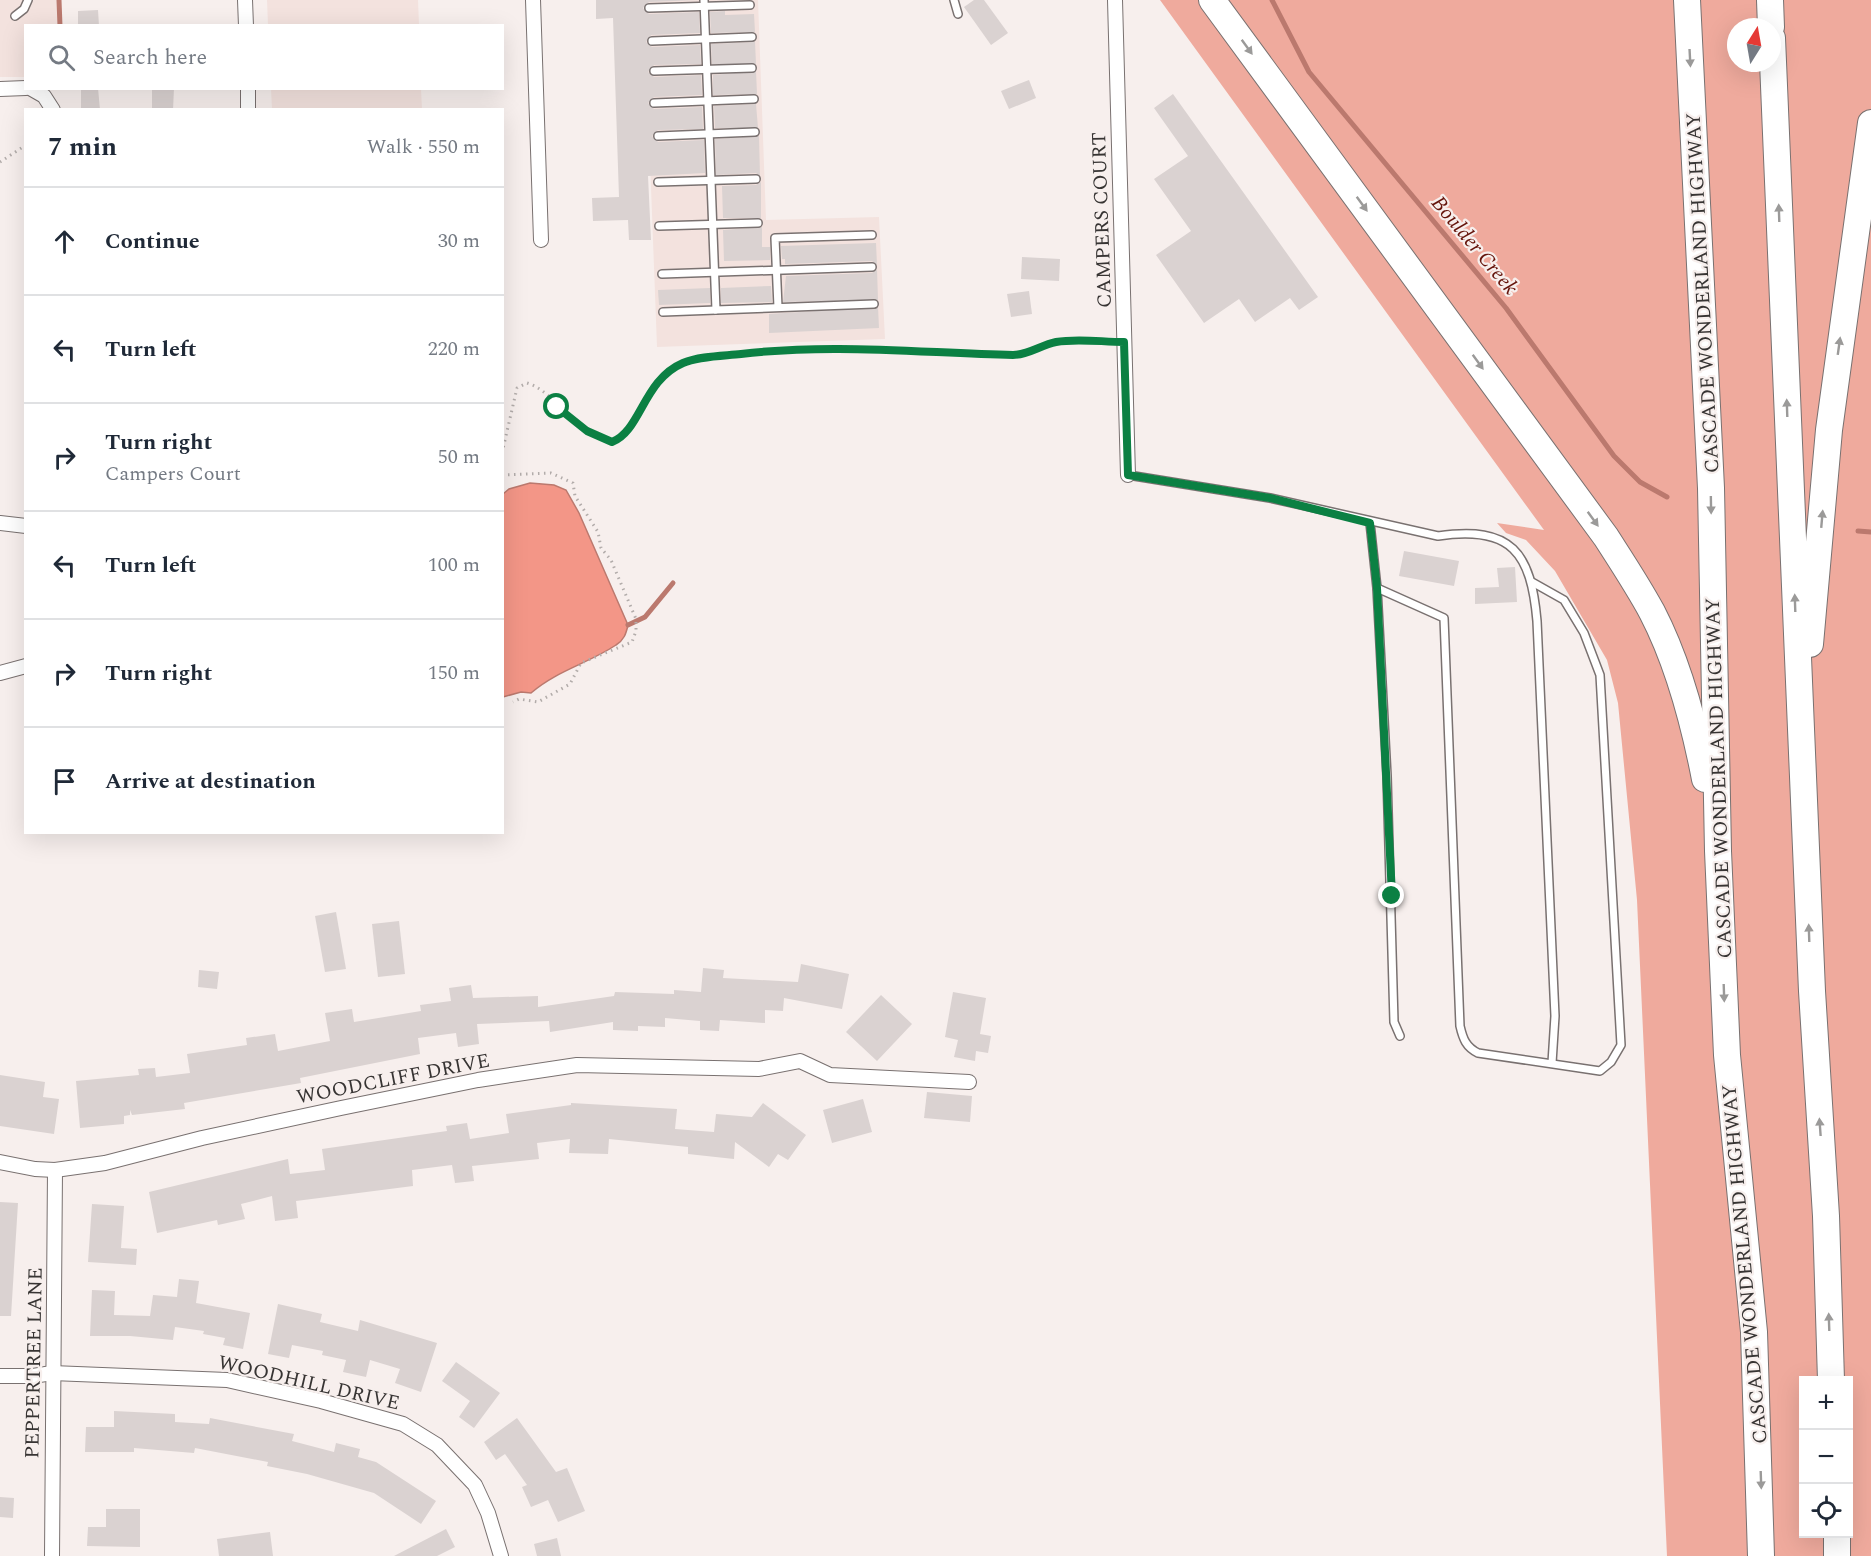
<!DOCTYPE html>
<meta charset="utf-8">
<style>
body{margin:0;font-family:Spectral,serif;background:#f2f2f3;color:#1f2937}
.controls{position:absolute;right:18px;bottom:18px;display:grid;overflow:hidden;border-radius:0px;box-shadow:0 6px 24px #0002}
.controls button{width:54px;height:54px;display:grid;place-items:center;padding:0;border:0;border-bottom:2px solid #e0e1e3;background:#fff;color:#1f2937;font:30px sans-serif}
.compass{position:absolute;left:1727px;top:18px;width:54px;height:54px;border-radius:50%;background:#fff;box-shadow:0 6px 24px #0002;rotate:11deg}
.stop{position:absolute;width:18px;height:18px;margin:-14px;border:4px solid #0b8043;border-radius:50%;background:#fff}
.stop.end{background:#0b8043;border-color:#fff;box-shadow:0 2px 6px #0008}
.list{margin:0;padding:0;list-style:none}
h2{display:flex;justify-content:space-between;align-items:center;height:78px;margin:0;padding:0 24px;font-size:26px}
h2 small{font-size:20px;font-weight:400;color:#747a83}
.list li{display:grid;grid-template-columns:39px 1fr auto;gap:18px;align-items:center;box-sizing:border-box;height:108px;padding:0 24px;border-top:2px solid #e0e1e3}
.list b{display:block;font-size:22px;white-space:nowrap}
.list p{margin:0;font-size:20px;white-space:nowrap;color:#747a83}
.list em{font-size:20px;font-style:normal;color:#747a83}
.icon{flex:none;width:33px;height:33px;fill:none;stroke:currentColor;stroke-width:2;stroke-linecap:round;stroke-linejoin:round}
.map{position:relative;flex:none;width:1871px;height:1556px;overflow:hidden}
.search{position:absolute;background:#fff;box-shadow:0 6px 24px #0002;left:24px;top:24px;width:480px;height:66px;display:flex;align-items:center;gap:15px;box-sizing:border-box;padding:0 21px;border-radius:0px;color:#747a83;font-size:22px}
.panel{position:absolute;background:#fff;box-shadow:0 6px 24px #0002;left:24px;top:108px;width:480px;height:726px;border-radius:0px}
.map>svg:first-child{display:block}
.built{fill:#f3e2de}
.green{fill:#efaa9d;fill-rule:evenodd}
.water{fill:#f39687;stroke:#bb796e;stroke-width:1.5}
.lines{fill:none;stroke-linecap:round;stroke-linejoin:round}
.stream{stroke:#bb796e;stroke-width:5}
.building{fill:#dad2d1}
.service-casing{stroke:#797170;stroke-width:10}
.minor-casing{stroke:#797170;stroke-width:16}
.motorway-casing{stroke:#797170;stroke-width:28}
.path{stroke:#b2acaa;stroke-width:3;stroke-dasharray:1.5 4.5;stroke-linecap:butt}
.service{stroke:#fff;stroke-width:7}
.minor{stroke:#fff;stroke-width:14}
.motorway{stroke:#fff;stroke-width:26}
.oneway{fill:#9b9a99}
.route{stroke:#0b8043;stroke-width:8}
.labels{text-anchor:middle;stroke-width:4.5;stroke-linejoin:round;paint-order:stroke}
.street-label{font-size:20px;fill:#373433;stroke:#f7efed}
.water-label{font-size:21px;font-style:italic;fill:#65140b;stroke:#f7efed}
</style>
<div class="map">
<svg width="1871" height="1556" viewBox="0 0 1871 1556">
<rect width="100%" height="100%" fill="#f7efed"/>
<!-- built -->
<g class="built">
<path d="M 0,0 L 58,0 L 59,25 L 26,26 L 25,77 L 0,77 Z"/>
<path d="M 267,0 L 418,0 L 419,25 L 268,25 Z"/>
<path d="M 644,0 L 758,0 L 766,220 L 879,217 L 885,339 L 657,347 Z"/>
<path d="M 271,89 L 421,89 L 422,109 L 272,109 Z"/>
</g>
<!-- green -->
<path class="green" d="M 1160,0 L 1871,0 L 1871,1556 L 1667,1556 L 1637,900 L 1618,703 L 1607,660 L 1555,571 L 1526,540 L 1506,533 L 1497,523 L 1544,530 ZM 1736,27 L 1772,27 L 1772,63 L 1736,63 ZM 1804,1380 L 1848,1380 L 1848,1534 L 1804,1534 Z"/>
<!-- water -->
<path class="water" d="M 530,483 L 554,485 L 566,490 L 579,513 L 628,625 C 626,634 624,640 616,645 C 589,663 556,671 531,693 L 521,692 L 503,697 L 503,494 L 509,489 Z"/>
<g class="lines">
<!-- stream -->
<g class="stream">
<path d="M 59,0 L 60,26"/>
<path d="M 1272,0 L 1309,72 L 1506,308 L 1614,456 L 1640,482 L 1667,497"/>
<path d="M 1858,531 L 1871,532"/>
<path d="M 628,625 L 645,617 L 673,583"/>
</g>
</g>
<!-- building -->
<g class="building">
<path d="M 596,0 L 698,0 L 649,2 L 643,8 L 649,14 L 699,12 L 700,33 L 651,35 L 646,42 L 652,47 L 700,45 L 701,64 L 654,65 L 648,72 L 654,77 L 701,75 L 702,95 L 654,97 L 648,103 L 654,109 L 702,107 L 703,129 L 658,130 L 652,136 L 658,142 L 704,140 L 705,173 L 648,176 L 651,240 L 629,240 L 628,220 L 593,221 L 592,198 L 619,197 L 613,18 L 596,19 Z"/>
<path d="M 974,0 L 984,0 L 1008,33 L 991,45 L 964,7 Z"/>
<path d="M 98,10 L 99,26 L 78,26 L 78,11 Z"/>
<path d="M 725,11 L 725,15 L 754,14 L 755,32 L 711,33 L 710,12 Z"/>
<path d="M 755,42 L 756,64 L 712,64 L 711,44 Z"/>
<path d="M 756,71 L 757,94 L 713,95 L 713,75 Z"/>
<path d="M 1029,80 L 1036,98 L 1009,109 L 1001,91 Z"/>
<path d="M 81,88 L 98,88 L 100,110 L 81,110 Z"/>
<path d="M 152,88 L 174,88 L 173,110 L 152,110 Z"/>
<path d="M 1173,94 L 1318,297 L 1299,310 L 1290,298 L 1255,322 L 1239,299 L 1204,323 L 1156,255 L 1191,231 L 1154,179 L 1188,156 L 1154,108 Z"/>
<path d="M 756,104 L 758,128 L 715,128 L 714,106 Z"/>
<path d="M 759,136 L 760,176 L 756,173 L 716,175 L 715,139 Z"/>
<path d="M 761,182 L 761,218 L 723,218 L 722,186 L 756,185 Z"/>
<path d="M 762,227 L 762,247 L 770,247 L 770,260 L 724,261 L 723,230 Z"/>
<path d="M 876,243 L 877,265 L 872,261 L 785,264 L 785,259 L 782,259 L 781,246 Z"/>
<path d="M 1022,257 L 1060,259 L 1059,281 L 1021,279 Z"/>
<path d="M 877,269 L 878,300 L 783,302 L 786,276 L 872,273 Z"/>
<path d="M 771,286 L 772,302 L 721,303 L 721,288 Z"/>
<path d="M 710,288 L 710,303 L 659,305 L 658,290 Z"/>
<path d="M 1029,291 L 1032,314 L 1011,317 L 1007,294 Z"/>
<path d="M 878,307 L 879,328 L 769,333 L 769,314 Z"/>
<path d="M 1404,551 L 1459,561 L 1454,586 L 1399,576 Z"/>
<path d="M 1515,567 L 1517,602 L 1475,604 L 1475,588 L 1499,587 L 1497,568 Z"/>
<path d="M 336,912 L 346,969 L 325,972 L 315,916 Z"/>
<path d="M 399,921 L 405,974 L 378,977 L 372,924 Z"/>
<path d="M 801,964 L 849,974 L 842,1009 L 784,998 L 783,1011 L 765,1010 L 765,1023 L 720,1020 L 719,1031 L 700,1030 L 700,1021 L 665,1018 L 665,1027 L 638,1026 L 638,1031 L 613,1030 L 613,1022 L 550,1032 L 549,1021 L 477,1024 L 479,1044 L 458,1047 L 456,1033 L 418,1038 L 420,1054 L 300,1078 L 301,1083 L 184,1103 L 185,1109 L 132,1115 L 130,1110 L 130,1115 L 124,1116 L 124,1124 L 80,1128 L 76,1081 L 139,1075 L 138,1069 L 155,1068 L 156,1077 L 190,1073 L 187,1054 L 247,1045 L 246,1038 L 275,1034 L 278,1051 L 330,1041 L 325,1013 L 352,1009 L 354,1022 L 421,1011 L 420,1005 L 451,1001 L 449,988 L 471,985 L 473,998 L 538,996 L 538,1007 L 614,996 L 615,992 L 674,994 L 674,990 L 701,992 L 703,968 L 724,970 L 723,978 L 798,982 Z"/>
<path d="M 199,970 L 219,972 L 217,989 L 198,987 Z"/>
<path d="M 953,992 L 986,998 L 980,1034 L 991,1036 L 988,1053 L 976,1051 L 975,1061 L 954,1057 L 958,1040 L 945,1037 Z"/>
<path d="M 881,995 L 912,1024 L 877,1061 L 846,1032 Z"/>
<path d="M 0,1075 L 45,1082 L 43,1097 L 59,1099 L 54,1134 L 0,1126 Z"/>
<path d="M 927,1092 L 972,1096 L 970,1122 L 924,1118 Z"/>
<path d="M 863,1099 L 872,1132 L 832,1143 L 823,1110 Z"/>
<path d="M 571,1103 L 677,1109 L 675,1129 L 714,1132 L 716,1114 L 752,1117 L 763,1103 L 806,1135 L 788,1160 L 778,1154 L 769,1167 L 735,1142 L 734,1159 L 688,1154 L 688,1147 L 609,1139 L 608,1154 L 569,1153 L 570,1139 L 537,1143 L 539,1159 L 472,1166 L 474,1181 L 455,1183 L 452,1165 L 412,1170 L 413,1186 L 296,1201 L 298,1218 L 275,1221 L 272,1196 L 241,1204 L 245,1219 L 218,1225 L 217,1220 L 157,1233 L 149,1192 L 288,1159 L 290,1174 L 325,1170 L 322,1149 L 447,1131 L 446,1126 L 467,1123 L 470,1139 L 509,1133 L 506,1114 L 571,1105 Z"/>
<path d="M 0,1202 L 18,1203 L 11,1316 L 0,1316 Z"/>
<path d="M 92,1204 L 124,1206 L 121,1248 L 137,1249 L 136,1265 L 88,1262 Z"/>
<path d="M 179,1279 L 199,1281 L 196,1303 L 250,1313 L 243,1349 L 223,1345 L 225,1338 L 203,1334 L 204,1331 L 175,1327 L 173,1340 L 130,1336 L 90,1336 L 92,1290 L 115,1291 L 114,1315 L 150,1316 L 153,1295 L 177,1297 Z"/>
<path d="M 278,1304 L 322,1314 L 320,1322 L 358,1331 L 360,1320 L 437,1343 L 421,1392 L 395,1383 L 400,1369 L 370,1360 L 366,1377 L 343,1372 L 346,1360 L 322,1355 L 323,1351 L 292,1345 L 289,1358 L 268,1354 Z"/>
<path d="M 456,1362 L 500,1393 L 474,1428 L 459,1417 L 470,1401 L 442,1381 Z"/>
<path d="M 114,1411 L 175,1414 L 175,1422 L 209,1424 L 210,1418 L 294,1434 L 292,1441 L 334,1452 L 336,1443 L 360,1449 L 358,1457 L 376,1462 L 436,1501 L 421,1524 L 374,1493 L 307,1474 L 267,1466 L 268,1462 L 195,1448 L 194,1453 L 134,1448 L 134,1452 L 85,1452 L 86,1427 L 114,1427 Z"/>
<path d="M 517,1418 L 556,1472 L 567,1468 L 585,1511 L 558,1522 L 548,1500 L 531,1507 L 522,1487 L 527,1485 L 505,1454 L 496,1460 L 484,1442 Z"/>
<path d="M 0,1497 L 14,1498 L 13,1518 L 0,1517 Z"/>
<path d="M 106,1509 L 140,1509 L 140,1547 L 87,1546 L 88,1527 L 106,1527 Z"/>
<path d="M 446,1529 L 455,1547 L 437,1556 L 394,1556 Z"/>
<path d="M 270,1532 L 273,1556 L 219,1556 L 217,1539 Z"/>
<path d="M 557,1538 L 561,1556 L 537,1556 L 534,1544 Z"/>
</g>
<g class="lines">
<defs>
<g id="service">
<path d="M 704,0 L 716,310 L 874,304"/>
<path d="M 954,0 L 958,14"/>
<path d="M 649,8 L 750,5"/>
<path d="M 15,16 L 24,9 L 28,0"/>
<path d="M 652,41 L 752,37"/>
<path d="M 654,71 L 752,68"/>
<path d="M 654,103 L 754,99"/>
<path d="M 658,136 L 755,132"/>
<path d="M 658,182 L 756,179"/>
<path d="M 659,226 L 758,223"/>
<path d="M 662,274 L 872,267"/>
<path d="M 778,307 L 775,238 L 872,235"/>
<path d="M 663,312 L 716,310"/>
<path d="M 1128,475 L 1270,498 L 1438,536 C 1512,525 1531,553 1537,621 L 1555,1016 L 1552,1063"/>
<path d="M 1370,523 L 1377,588 L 1387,776 L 1394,1022 L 1400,1036"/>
<path d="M 1377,588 L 1444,618 L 1460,1026 C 1463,1039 1466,1047 1478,1053 L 1600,1071 L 1611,1062 L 1621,1045 L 1600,675 L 1584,633 L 1564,600 L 1532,582"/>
</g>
<g id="minor">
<path d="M 245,0 L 246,26"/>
<path d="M 533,0 L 541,240"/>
<path d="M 1115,0 L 1128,475"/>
<path d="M 30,88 L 44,96 L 53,110"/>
<path d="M 248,88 L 248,110"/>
<path d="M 0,89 L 26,88"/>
<path d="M 0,523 L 26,526"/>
<path d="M 0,673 L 26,666"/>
<path d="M 0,1162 L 35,1169 L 55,1170 L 105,1163 L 202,1138 L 341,1108 L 478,1080 L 577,1065 L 759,1069 L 800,1061 L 830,1075 L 969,1082"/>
<path d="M 0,1376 L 33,1376 L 52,1373 L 227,1380 L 321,1401 L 403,1424 L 437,1445 L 475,1485 L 488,1513 L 501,1556"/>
<path d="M 52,1556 L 55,1170"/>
</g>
<g id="motorway">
<path d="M 1212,0 L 1606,537 C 1622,562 1638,586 1652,612 C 1679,664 1694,722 1705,779"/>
<path d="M 1687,0 L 1711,488 L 1718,851 L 1727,1055 L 1754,1332 L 1761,1556"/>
<path d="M 1770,0 L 1771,27"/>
<path d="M 1772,38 L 1812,991 L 1826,1216 L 1831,1380"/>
<path d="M 1810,644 L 1829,430 L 1871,123"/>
<path d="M 1837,1534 L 1837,1556"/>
</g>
</defs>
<!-- service casing -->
<use href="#service" class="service-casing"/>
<!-- minor casing -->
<use href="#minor" class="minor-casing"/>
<!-- motorway casing -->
<use href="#motorway" class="motorway-casing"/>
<!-- path -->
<g class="path">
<path d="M 0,162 L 26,145"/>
<path d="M 502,453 L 517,388 L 527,383 C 559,393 573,436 612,442 L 627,434 L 643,401 L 669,372 L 684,362 L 699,359 L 771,350 L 845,347 L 1016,355 L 1058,342 L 1111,342"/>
<path d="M 502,475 L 551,473 L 573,483 L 575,496 L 598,532 L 601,548 L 611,560 L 636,619 L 636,631 L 632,642 L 581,663 L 570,684 L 538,702 L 519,699 L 513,702"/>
</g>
<!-- service -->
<use href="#service" class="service"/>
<!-- minor -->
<use href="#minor" class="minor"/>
<!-- motorway -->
<use href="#motorway" class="motorway"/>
</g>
<!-- one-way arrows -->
<defs><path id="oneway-solid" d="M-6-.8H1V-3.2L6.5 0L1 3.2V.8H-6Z" transform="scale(1.5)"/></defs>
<g class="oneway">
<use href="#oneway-solid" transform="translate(1247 47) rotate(54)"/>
<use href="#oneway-solid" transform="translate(1690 58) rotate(87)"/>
<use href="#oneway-solid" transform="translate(1362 204) rotate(54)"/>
<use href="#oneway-solid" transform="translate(1779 213) rotate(-92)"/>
<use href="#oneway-solid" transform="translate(1839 346) rotate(-82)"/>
<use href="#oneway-solid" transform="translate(1478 362) rotate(54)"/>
<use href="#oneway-solid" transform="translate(1787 408) rotate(-92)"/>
<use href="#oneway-solid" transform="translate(1711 505) rotate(89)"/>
<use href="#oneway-solid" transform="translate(1593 519) rotate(54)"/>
<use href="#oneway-solid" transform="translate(1822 519) rotate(-85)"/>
<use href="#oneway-solid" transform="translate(1795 603) rotate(-92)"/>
<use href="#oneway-solid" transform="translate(1809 933) rotate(-92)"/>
<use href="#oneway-solid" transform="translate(1724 993) rotate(88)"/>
<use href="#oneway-solid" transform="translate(1820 1127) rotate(-94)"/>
<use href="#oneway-solid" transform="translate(1829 1322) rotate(-92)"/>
<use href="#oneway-solid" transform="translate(1761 1480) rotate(88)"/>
</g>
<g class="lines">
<!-- route -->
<path class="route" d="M 557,407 L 587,431 L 612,442 C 641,431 643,380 683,363 C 700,356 722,356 741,354 C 832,343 921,353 1013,355 C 1028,355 1041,345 1056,342 C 1077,338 1102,342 1124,342 L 1128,475 L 1270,498 L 1370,523 L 1377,588 L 1392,896"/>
</g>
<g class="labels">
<!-- street labels -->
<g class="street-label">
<text transform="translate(1101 220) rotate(-92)" y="7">CAMPERS COURT</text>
<text transform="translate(1702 293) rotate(-93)" y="7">CASCADE WONDERLAND HIGHWAY</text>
<text transform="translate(1718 778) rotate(-92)" y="7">CASCADE WONDERLAND HIGHWAY</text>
<text transform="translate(393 1078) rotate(-11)" y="7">WOODCLIFF DRIVE</text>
<text transform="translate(1744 1264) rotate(-95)" y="7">CASCADE WONDERLAND HIGHWAY</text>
<text transform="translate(33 1363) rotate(-89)" y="7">PEPPERTREE LANE</text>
<text transform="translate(309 1382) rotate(13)" y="7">WOODHILL DRIVE</text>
</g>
<!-- water labels -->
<g class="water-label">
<text transform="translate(1475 245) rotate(50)" y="7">Boulder Creek</text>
</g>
</g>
</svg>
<div class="controls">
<button>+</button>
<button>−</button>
<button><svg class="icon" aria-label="locate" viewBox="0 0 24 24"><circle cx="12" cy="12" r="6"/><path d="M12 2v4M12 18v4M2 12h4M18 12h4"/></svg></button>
</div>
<svg class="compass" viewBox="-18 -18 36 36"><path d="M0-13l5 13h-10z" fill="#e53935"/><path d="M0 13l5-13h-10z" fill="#747a83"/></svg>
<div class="stop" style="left:557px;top:407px"></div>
<div class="stop end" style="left:1392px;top:896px"></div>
<div class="search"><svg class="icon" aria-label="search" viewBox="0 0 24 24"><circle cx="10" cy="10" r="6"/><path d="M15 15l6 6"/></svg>Search here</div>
<section class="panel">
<h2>7 min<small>Walk · 550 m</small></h2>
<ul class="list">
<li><svg class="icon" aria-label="ahead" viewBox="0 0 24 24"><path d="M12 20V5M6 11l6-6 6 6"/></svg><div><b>Continue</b></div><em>30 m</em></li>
<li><svg class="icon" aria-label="left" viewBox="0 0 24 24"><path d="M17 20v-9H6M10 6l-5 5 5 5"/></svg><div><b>Turn left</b></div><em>220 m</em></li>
<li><svg class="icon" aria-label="right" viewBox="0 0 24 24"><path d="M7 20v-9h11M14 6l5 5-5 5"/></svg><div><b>Turn right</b><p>Campers Court</p></div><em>50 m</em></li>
<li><svg class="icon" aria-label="left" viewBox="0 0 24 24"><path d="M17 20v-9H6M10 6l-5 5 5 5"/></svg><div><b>Turn left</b></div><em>100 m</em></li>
<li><svg class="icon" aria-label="right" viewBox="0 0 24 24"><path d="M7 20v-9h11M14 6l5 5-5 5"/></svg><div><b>Turn right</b></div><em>150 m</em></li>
<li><svg class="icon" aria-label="arrive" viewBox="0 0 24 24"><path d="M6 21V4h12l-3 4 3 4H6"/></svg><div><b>Arrive at destination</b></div></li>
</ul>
</section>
</div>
